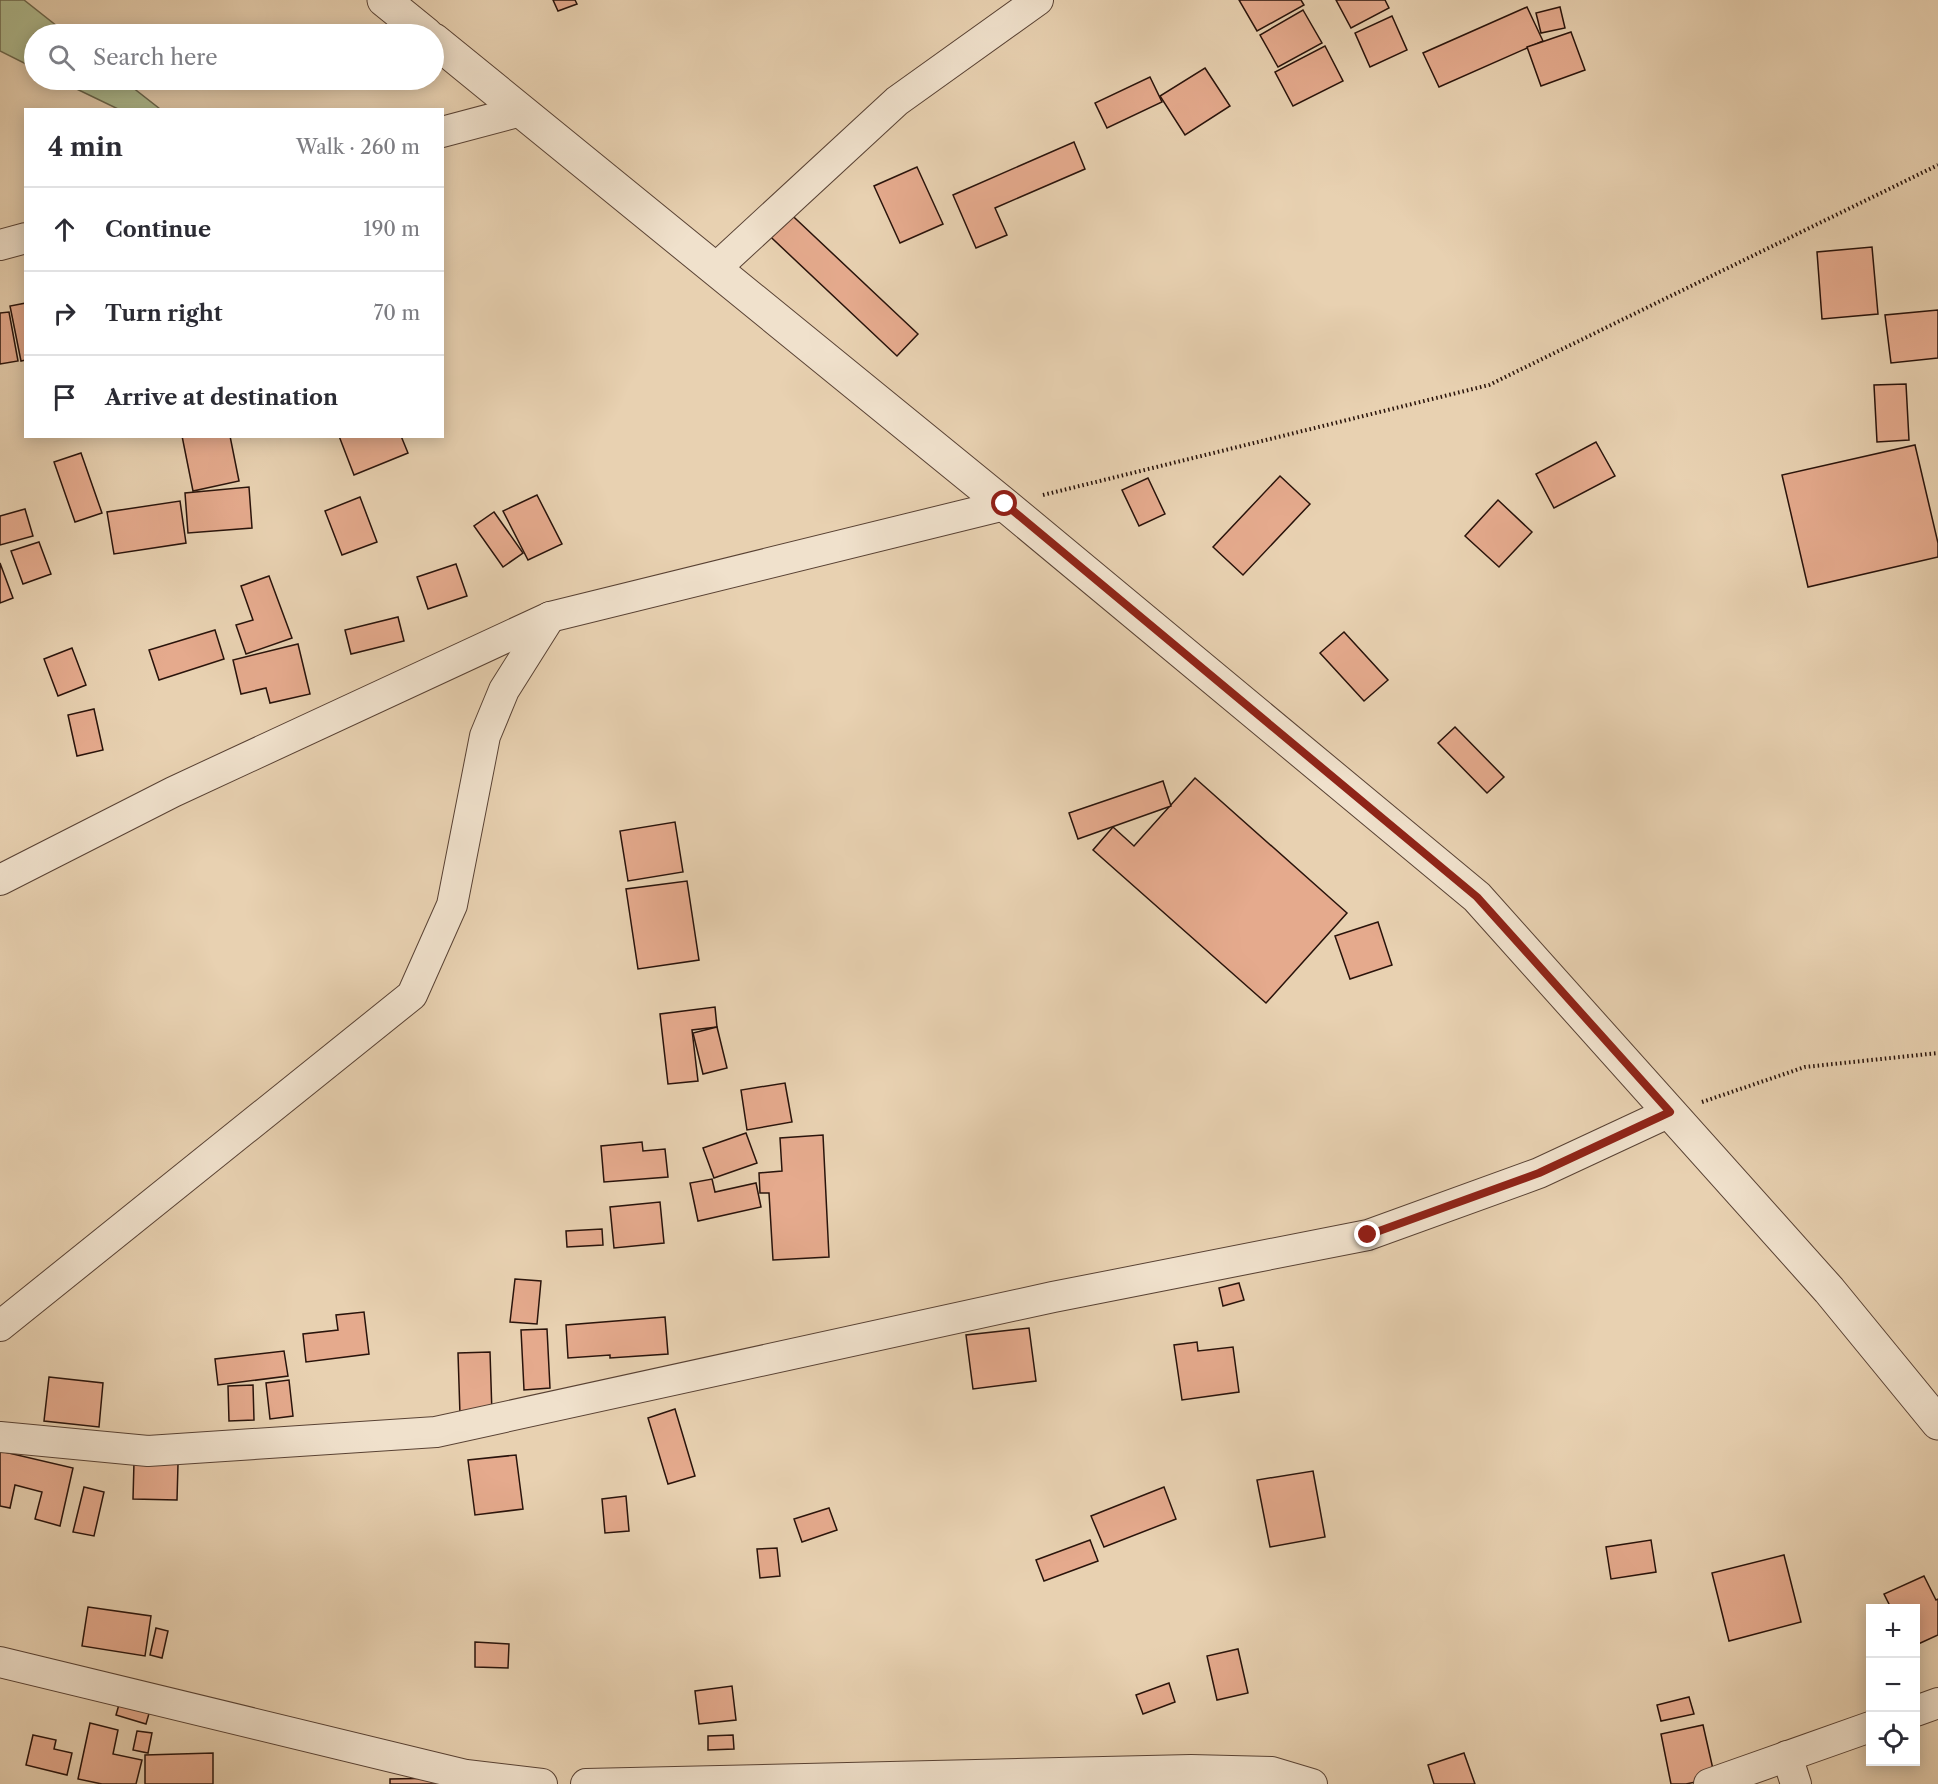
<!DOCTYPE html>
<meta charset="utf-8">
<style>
body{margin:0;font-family:"Libre Caslon Text",serif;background:#f7f7f7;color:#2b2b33}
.controls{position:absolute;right:18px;bottom:18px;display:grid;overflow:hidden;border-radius:0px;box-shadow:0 3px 15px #0003}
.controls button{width:54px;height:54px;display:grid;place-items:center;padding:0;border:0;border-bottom:2px solid #e1e1e2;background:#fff;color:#2b2b33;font:30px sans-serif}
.stop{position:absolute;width:18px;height:18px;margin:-14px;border:4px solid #8f2418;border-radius:50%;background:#fff}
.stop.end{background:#8f2418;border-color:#fff;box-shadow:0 2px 6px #0008}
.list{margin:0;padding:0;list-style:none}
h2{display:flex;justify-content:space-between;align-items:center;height:78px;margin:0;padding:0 24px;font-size:26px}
h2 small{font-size:20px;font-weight:400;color:#7c7c81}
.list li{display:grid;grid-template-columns:39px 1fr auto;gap:18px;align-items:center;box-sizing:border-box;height:84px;padding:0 24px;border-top:2px solid #e1e1e2}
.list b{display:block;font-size:22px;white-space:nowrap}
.list em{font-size:20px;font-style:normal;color:#7c7c81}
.icon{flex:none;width:33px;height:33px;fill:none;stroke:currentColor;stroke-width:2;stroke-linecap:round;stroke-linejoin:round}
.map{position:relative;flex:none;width:1938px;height:1784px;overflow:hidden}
.search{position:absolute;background:#fff;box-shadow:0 3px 15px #0003;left:24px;top:24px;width:420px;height:66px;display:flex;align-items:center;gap:15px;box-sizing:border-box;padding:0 21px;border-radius:33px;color:#7c7c81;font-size:22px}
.panel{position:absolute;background:#fff;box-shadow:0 3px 15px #0003;left:24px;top:108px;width:420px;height:330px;border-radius:0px}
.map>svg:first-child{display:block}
.green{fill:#b0bd91;stroke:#6c684e;stroke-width:1.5}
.building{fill:#e5aa8d;stroke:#29130b;stroke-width:1.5}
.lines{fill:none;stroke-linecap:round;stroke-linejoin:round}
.minor-casing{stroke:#594234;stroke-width:32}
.tertiary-casing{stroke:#594234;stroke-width:35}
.path{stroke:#29130b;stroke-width:4;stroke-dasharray:1.5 3;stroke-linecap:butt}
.minor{stroke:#f0e1cc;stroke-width:30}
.tertiary{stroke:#f0e1cc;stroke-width:33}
.route{stroke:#8f2418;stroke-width:8}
</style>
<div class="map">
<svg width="1938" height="1784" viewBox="0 0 1938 1784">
<rect width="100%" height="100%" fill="#e8d1b1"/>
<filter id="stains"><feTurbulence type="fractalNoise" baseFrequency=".00333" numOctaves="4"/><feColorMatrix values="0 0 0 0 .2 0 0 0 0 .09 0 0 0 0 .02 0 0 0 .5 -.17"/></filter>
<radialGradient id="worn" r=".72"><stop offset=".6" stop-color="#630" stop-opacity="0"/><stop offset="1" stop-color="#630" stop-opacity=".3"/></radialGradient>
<!-- green -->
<g class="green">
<path d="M 0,0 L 24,0 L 67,34 L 34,34 L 34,68 L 0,51 Z"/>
<path d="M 58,80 L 123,80 L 160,109 L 118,109 Z"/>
</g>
<!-- building -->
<g class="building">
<path d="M 553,0 L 575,0 L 577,4 L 558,11 Z"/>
<path d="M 1239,0 L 1301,0 L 1304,5 L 1257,31 Z"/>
<path d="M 1336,0 L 1385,0 L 1389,8 L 1351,28 Z"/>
<path d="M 1527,7 L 1543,41 L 1439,87 L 1423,53 Z"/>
<path d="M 1560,7 L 1565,28 L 1541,33 L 1536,13 Z"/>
<path d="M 1303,10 L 1322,43 L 1278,67 L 1260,35 Z"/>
<path d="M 1392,16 L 1407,50 L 1370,67 L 1355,33 Z"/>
<path d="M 1571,32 L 1585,70 L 1541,86 L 1527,47 Z"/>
<path d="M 1325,46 L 1343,81 L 1293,106 L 1275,72 Z"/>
<path d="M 1205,68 L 1230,106 L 1185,135 L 1160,96 Z"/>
<path d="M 1150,77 L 1162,102 L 1107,128 L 1095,103 Z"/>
<path d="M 1074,142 L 1085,169 L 995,208 L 1007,235 L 976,248 L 953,195 Z"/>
<path d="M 917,167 L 943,224 L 900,243 L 874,186 Z"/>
<path d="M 780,204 L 918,334 L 897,356 L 759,226 Z"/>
<path d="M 1872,247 L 1878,314 L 1822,319 L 1817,252 Z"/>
<path d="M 26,303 L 26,360 L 21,361 L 10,306 Z"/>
<path d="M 1938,310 L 1938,358 L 1891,363 L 1885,315 Z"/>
<path d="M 9,312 L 18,361 L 0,364 L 0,313 Z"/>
<path d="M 1906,384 L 1909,440 L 1877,442 L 1874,385 Z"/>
<path d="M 182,436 L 230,436 L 239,481 L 193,491 Z"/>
<path d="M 339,436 L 401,436 L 408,453 L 354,475 Z"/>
<path d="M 1596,442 L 1615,476 L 1554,508 L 1536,474 Z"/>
<path d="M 1915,445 L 1938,543 L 1938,557 L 1808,587 L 1782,475 Z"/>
<path d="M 81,453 L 102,513 L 75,522 L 54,462 Z"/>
<path d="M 1280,476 L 1310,504 L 1243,575 L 1213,547 Z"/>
<path d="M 1148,478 L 1165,514 L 1139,526 L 1122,490 Z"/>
<path d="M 249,487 L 252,528 L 188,533 L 185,493 Z"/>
<path d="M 537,495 L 562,544 L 528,560 L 503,511 Z"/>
<path d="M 360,497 L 377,542 L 342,555 L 325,511 Z"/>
<path d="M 1498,500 L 1532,532 L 1499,567 L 1465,536 Z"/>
<path d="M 180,501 L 186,543 L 114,554 L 107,512 Z"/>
<path d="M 25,509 L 33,536 L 0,545 L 0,516 Z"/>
<path d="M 494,512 L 523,553 L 503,567 L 474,526 Z"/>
<path d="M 39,542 L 51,574 L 23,584 L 11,551 Z"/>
<path d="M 0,563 L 13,598 L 0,603 Z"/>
<path d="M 456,564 L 467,596 L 428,609 L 417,577 Z"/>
<path d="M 269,576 L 292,638 L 246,654 L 236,625 L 253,620 L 241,586 Z"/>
<path d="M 398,617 L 404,641 L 351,654 L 345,630 Z"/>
<path d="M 215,630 L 224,659 L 159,680 L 149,650 Z"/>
<path d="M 1344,632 L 1388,680 L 1364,701 L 1320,653 Z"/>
<path d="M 298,644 L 310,694 L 270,703 L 266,688 L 241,694 L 233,660 Z"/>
<path d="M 72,648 L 86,685 L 58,696 L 44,659 Z"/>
<path d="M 94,709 L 103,750 L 77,756 L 68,715 Z"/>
<path d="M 1455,727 L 1504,777 L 1487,793 L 1438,743 Z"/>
<path d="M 1195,778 L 1347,913 L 1266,1003 L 1093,850 L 1113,827 L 1134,846 Z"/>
<path d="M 1163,781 L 1171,806 L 1078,839 L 1069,813 Z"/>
<path d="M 675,822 L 683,872 L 628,881 L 620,831 Z"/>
<path d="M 687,881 L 699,960 L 638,969 L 626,889 Z"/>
<path d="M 1378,922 L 1392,965 L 1350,979 L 1335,936 Z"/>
<path d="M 715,1007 L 717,1027 L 692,1030 L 698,1081 L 668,1084 L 660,1014 Z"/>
<path d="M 717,1027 L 727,1068 L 703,1074 L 693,1033 Z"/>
<path d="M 785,1083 L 792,1122 L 747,1130 L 741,1090 Z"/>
<path d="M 746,1133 L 757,1163 L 714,1178 L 703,1148 Z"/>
<path d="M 823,1135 L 829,1257 L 773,1260 L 769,1193 L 760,1193 L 759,1173 L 782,1171 L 780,1138 Z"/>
<path d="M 642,1142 L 643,1151 L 665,1149 L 668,1177 L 604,1182 L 601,1146 Z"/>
<path d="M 712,1179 L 715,1192 L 756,1183 L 761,1207 L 698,1221 L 690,1183 Z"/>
<path d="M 660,1202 L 664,1243 L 614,1248 L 610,1207 Z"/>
<path d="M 602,1229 L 603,1245 L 567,1247 L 566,1231 Z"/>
<path d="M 515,1279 L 541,1281 L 537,1324 L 510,1322 Z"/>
<path d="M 1239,1283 L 1244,1300 L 1223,1306 L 1219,1288 Z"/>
<path d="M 364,1312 L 369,1354 L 306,1362 L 303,1334 L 338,1330 L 336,1315 Z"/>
<path d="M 665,1317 L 668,1354 L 610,1358 L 610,1355 L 568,1358 L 566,1325 Z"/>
<path d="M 1029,1328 L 1036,1381 L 973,1389 L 966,1335 Z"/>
<path d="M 547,1329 L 550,1388 L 524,1390 L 521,1330 Z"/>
<path d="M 1197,1342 L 1198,1351 L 1233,1347 L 1239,1392 L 1182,1400 L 1174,1345 Z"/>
<path d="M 284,1351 L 288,1376 L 218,1385 L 215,1359 Z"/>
<path d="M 490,1352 L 492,1414 L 460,1415 L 458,1353 Z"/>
<path d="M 49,1377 L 103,1383 L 99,1427 L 44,1421 Z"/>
<path d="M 289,1380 L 293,1416 L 270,1419 L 266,1383 Z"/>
<path d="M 253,1385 L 254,1420 L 229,1421 L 228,1386 Z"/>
<path d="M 675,1409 L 695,1476 L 668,1484 L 648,1418 Z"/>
<path d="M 0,1451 L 73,1468 L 60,1526 L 35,1519 L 42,1492 L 15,1485 L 10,1508 L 0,1506 Z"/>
<path d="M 516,1455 L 523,1509 L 475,1515 L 468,1460 Z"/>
<path d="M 134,1462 L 178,1464 L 177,1500 L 133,1499 Z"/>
<path d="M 1313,1471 L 1325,1537 L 1270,1547 L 1257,1480 Z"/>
<path d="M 84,1487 L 104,1492 L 94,1536 L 73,1532 Z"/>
<path d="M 1164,1487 L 1176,1519 L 1104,1547 L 1091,1516 Z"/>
<path d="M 626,1496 L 629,1531 L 605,1533 L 602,1499 Z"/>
<path d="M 829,1508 L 837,1530 L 802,1542 L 794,1519 Z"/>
<path d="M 1090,1540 L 1098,1561 L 1044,1581 L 1036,1560 Z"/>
<path d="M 1651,1540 L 1656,1572 L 1611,1579 L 1606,1547 Z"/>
<path d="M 777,1548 L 780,1576 L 760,1578 L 757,1549 Z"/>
<path d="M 1784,1555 L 1801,1622 L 1729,1641 L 1712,1573 Z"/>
<path d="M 1924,1576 L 1936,1600 L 1938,1599 L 1938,1635 L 1916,1645 L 1916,1608 L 1891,1608 L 1884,1594 Z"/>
<path d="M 88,1607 L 151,1616 L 145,1656 L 82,1646 Z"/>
<path d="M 156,1628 L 168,1631 L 162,1658 L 150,1655 Z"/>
<path d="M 475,1642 L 509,1644 L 508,1668 L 475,1667 Z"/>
<path d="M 1238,1649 L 1248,1693 L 1217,1700 L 1207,1656 Z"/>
<path d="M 1169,1683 L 1175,1702 L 1143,1714 L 1136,1695 Z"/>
<path d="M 732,1686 L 736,1720 L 699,1724 L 695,1691 Z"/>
<path d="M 1689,1697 L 1694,1714 L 1661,1721 L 1657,1705 Z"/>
<path d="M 120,1701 L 150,1710 L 146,1724 L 116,1715 Z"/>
<path d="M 90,1723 L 118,1730 L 113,1754 L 142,1760 L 136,1784 L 102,1784 L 78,1779 Z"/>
<path d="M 1703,1725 L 1715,1778 L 1686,1784 L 1671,1784 L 1661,1734 Z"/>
<path d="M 137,1731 L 152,1733 L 148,1753 L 133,1750 Z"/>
<path d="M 33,1735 L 56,1740 L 54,1749 L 72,1753 L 67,1775 L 26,1765 Z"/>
<path d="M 733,1735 L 734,1749 L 708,1750 L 708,1736 Z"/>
<path d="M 213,1753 L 213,1784 L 145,1784 L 145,1755 Z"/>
<path d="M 1464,1753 L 1475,1784 L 1434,1784 L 1428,1765 Z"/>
<path d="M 490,1777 L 490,1784 L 390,1784 L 390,1779 Z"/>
</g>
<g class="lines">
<defs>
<g id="minor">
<path d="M 442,132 L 521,111"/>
<path d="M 0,245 L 26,238"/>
<path d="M 715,269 L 897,101 L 1038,0"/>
<path d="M 0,880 L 173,792 L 550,617 L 1005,505"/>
<path d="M 0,1326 L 412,995 L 452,905 L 485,736 L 504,690 L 550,617"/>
<path d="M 0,1437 L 148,1451 L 436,1432 L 1053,1297 L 1368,1235 L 1539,1173 L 1670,1112"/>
<path d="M 0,1662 L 466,1775 L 542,1784"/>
<path d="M 1916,1711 L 1938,1703"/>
<path d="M 1787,1756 L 1796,1784"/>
<path d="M 586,1784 L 1191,1770 L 1272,1772 L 1312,1784"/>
<path d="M 1709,1784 L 1870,1727"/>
</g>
<g id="tertiary">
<path d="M 384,0 L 426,34"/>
<path d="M 434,40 L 1005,505 L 1477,897 L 1829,1290 L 1938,1423"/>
</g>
</defs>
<!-- minor casing -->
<use href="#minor" class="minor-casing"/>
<!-- tertiary casing -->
<use href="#tertiary" class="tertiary-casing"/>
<!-- path -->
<g class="path">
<path d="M 1043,495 L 1489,385 L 1938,165"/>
<path d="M 1702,1102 L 1805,1067 L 1938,1053"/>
</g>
<!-- minor -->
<use href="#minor" class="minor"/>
<!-- tertiary -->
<use href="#tertiary" class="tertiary"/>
</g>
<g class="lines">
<!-- route -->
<path class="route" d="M 1005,504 L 1477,897 L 1670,1112 L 1539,1173 L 1368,1235"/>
</g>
<rect width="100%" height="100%" filter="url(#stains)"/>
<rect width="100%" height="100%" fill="url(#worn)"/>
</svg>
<div class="controls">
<button>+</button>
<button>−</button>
<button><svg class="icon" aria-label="locate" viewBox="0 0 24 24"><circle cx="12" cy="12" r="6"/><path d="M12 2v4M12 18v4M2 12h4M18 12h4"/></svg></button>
</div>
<div class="stop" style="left:1005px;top:504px"></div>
<div class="stop end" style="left:1368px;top:1235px"></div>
<div class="search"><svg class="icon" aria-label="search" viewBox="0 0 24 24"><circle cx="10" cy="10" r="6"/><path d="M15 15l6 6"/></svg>Search here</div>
<section class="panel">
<h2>4 min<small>Walk · 260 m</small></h2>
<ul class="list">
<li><svg class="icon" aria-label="ahead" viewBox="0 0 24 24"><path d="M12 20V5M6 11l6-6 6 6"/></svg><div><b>Continue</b></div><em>190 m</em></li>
<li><svg class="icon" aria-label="right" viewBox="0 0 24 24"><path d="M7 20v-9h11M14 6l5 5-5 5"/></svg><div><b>Turn right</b></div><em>70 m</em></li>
<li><svg class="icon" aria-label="arrive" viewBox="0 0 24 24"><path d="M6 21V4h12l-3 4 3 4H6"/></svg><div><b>Arrive at destination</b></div></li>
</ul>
</section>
</div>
